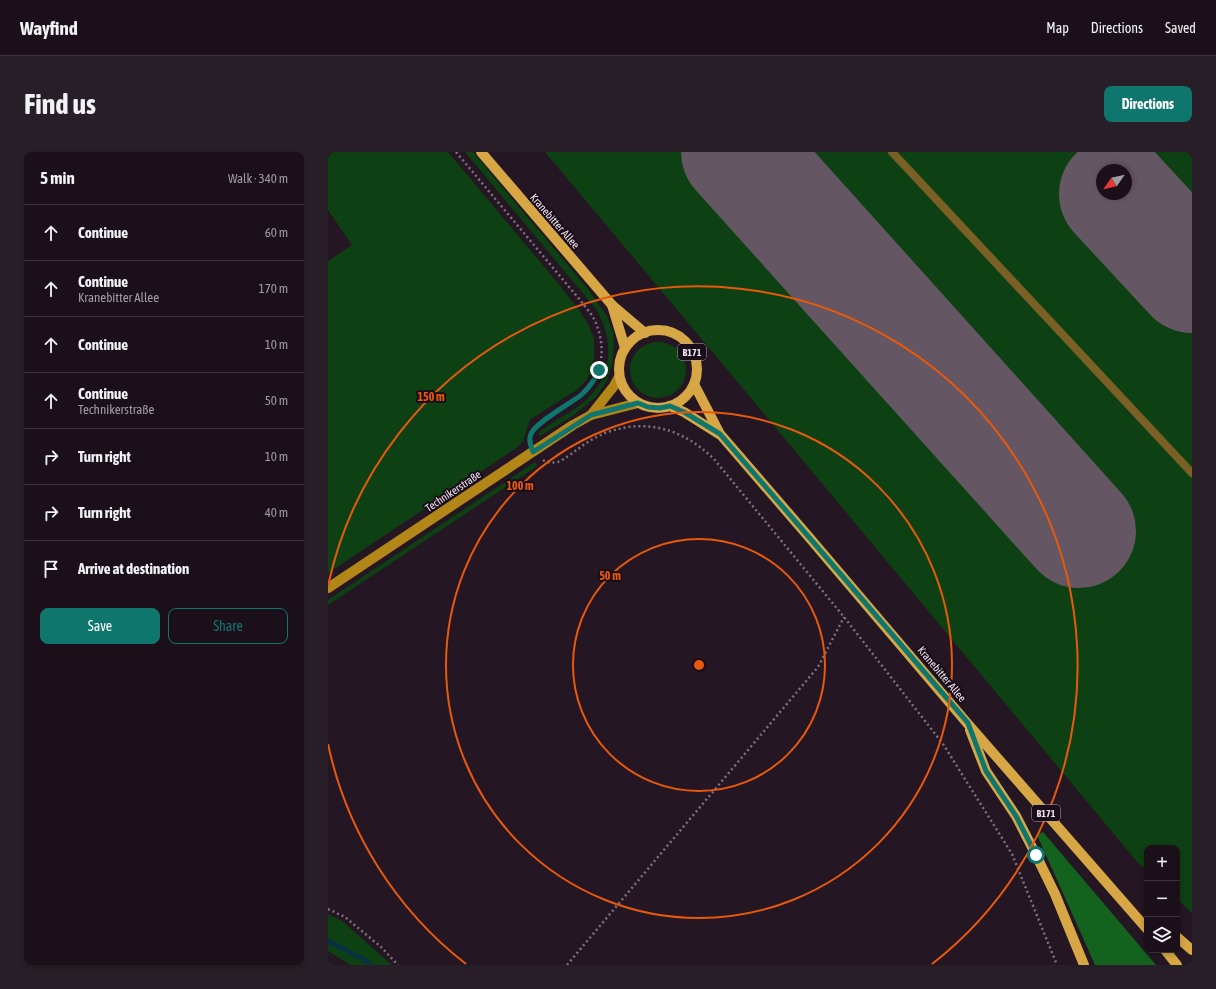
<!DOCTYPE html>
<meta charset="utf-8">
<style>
body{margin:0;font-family:"Asap Condensed",sans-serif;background:#281e27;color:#f1f3f6}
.controls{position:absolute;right:12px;bottom:12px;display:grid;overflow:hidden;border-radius:8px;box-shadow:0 2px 6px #0003}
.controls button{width:36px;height:36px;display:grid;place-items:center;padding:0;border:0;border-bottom:1px solid #393039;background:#1b101a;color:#f1f3f6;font:20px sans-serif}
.compass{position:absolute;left:768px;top:12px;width:36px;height:36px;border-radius:50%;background:#1b101a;box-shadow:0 2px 6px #0003;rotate:236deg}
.stop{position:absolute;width:12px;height:12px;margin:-9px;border:3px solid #0f766e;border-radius:50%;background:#fff}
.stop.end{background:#0f766e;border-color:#fff;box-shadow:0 1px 4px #0008}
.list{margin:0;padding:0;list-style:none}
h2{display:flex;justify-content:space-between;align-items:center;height:52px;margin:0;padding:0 16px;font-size:17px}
h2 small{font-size:13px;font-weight:400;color:#a09da2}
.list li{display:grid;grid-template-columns:26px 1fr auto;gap:12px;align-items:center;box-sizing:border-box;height:56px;padding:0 16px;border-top:1px solid #393039}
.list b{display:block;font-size:15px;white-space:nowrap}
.list p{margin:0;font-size:13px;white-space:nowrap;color:#a09da2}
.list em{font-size:13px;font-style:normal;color:#a09da2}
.actions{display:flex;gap:8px;padding:12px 16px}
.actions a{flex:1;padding:9px 0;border:1px solid #0f766e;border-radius:8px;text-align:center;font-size:14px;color:#0f766e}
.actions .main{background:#0f766e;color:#fff}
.icon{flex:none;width:22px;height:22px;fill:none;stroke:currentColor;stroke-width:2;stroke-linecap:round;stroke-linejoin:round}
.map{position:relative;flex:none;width:864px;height:813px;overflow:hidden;border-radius:8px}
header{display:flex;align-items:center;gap:24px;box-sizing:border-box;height:56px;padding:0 20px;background:#1b101a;border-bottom:1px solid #393039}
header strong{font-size:19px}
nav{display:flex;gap:22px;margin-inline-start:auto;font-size:14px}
.intro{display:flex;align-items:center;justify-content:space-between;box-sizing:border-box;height:96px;padding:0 24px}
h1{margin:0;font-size:28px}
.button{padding:10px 18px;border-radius:8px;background:#0f766e;color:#fff;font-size:14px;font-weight:700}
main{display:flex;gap:24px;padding:0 24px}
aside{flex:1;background:#1b101a;border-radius:8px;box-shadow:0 2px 6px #0003}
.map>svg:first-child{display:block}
.green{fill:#0d4012;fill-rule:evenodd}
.forest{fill:#13621d}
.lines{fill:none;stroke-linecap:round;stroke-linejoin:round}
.stream{stroke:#093241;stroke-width:5}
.runway{stroke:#645662;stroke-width:114}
.path{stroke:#7f727e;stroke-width:2.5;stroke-dasharray:2 3;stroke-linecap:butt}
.lane{stroke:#7b6025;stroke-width:8}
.secondary{stroke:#b38618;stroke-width:10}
.primary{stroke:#d6a744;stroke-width:10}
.route{stroke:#0f766e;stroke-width:5}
.ring{fill:none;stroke:#e8590c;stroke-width:2}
.labels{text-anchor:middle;stroke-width:4;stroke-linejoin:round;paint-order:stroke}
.shield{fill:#1a0d1a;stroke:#b0a5af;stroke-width:1}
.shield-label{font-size:10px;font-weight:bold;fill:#f0e6ef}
.street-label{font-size:11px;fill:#f0e6ef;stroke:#1a0d1a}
.centre{fill:#e8590c;stroke:#1a0d1a;stroke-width:2}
.ring-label{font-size:12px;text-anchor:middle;font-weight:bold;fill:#e8590c;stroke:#1a0d1a;stroke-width:4;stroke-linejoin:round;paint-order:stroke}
</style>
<header>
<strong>Wayfind</strong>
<nav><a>Map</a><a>Directions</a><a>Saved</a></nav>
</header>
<div class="intro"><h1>Find us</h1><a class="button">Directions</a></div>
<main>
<aside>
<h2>5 min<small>Walk · 340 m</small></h2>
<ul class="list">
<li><svg class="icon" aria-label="ahead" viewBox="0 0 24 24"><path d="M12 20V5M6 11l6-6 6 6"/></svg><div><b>Continue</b></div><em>60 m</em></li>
<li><svg class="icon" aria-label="ahead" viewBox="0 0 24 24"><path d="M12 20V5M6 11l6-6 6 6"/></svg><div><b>Continue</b><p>Kranebitter Allee</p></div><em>170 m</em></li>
<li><svg class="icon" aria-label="ahead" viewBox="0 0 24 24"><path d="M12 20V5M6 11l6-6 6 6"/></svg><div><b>Continue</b></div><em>10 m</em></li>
<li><svg class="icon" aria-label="ahead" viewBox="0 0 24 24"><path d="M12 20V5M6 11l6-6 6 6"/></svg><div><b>Continue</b><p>Technikerstraße</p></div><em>50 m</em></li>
<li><svg class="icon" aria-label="right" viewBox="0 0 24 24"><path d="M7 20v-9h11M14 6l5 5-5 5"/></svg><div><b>Turn right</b></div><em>10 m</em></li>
<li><svg class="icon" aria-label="right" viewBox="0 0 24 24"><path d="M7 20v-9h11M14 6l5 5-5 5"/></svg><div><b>Turn right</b></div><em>40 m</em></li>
<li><svg class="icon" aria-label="arrive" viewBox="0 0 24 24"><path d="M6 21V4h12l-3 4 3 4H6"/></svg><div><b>Arrive at destination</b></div></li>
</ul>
<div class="actions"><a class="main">Save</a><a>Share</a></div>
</aside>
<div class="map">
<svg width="864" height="813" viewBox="0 0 864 813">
<rect width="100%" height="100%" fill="#241623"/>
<!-- green -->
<g class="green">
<path d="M 0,0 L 120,0 L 229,130 L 251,158 L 260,172 L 266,186 L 266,207 L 262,223 L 254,233 L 247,239 L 220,256 L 202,268 L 195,289 L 190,295 L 0,421 L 0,109 L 24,93 L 0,58 Z"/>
<path d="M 137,0 L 145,0 L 260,137 L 279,164 L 285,180 L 286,193 L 284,214 L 279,229 L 268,245 L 246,263 L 212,284 L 211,283 L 211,280 C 224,270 239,263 252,253 C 284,229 288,190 268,157 Z"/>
<path d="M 217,0 L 864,0 L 864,761 L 849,747 L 849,696 L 819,696 L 819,719 L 810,711 L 407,227 ZM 774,18 L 798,18 L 798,42 L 774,42 Z"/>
<circle cx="330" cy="218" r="28"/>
<path d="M 207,310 L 209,313 L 208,315 L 0,453 L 0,448 Z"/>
<path d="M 0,762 L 14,769 L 64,813 L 22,813 L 0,799 Z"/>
</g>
<!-- forest -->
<path class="forest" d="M 715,680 L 828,813 L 767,813 L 709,683 Z"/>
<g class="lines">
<!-- stream -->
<path class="stream" d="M 0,789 L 37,808 L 42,813"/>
<!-- runway -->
<g class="runway">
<path d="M 410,0 L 751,379"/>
<path d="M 788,42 L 864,124"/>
</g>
<!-- path -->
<g class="path">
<path d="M 128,0 L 252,148 C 258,156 266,164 269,174 C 277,194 275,222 259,238 C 243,253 222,262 206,276 L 203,282 L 202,286"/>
<path d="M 215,308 C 219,311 225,311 230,310 C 237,307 244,301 250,297 C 259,290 269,284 280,280 C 320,266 356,278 386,307 L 516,465 L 615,592 L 684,702 L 729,813"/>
<path d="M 0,757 L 17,765 L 53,795 L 70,813"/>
<path d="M 239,813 L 490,515 L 516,465"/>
</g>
<!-- lane -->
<path class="lane" d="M 564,0 L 864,321"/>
<!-- secondary -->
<g class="secondary">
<path d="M 263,263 L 286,234 L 291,225"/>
<path d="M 0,436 L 245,273 L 263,263 L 310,251"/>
</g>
<!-- primary -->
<g class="primary">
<path d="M 153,0 L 284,153 L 317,181"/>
<path d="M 284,153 L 297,196"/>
<circle cx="330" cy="217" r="39"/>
<path d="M 366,232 L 392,282 L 480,384 L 639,571 L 819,777"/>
<path d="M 342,254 L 356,260 L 391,282"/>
<path d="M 642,578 L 658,619 L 688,664 L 708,703 L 727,742 L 756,813"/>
<path d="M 849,785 L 864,798"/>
<path d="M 837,798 L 849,813"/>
</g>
</g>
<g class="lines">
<!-- route -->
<path class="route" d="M 271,218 C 267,228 261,236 252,244 C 242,251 206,272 203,282 C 200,288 203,294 205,300 L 263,263 L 310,251 L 320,255 L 332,256 L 342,254 L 356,260 L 392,282 L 480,384 L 640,571 L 658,619 L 688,664 L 708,703"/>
</g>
<!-- distance rings -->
<g class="ring">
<circle cx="371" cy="513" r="126"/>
<circle cx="371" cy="513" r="253"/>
<path d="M138 812A379 379 0 0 1 0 592M0 434A379 379 0 1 1 604 812"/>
</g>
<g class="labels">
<!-- shield labels -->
<g class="shield">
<rect x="350" y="192" width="28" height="16" rx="3"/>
<rect x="704" y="653" width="28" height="16" rx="3"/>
</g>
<g class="shield-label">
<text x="364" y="204">B171</text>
<text x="718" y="665">B171</text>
</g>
<!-- street labels -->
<g class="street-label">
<text transform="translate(227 69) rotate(49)" y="4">Kranebitter Allee</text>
<text transform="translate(125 339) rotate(-34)" y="4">Technikerstraße</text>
<text transform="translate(614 522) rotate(50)" y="4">Kranebitter Allee</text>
</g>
</g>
<circle cx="371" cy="513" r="6" class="centre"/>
<g class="ring-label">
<text x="103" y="249">150 m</text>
<text x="192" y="338">100 m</text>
<text x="282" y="428">50 m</text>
</g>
</svg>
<div class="controls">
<button>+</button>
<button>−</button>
<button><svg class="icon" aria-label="layers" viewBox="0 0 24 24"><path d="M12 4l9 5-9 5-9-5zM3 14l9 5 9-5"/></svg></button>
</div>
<svg class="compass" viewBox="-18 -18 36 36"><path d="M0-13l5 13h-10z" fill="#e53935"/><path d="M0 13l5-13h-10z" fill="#a09da2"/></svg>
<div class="stop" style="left:708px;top:703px"></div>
<div class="stop end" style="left:271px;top:218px"></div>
</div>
</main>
